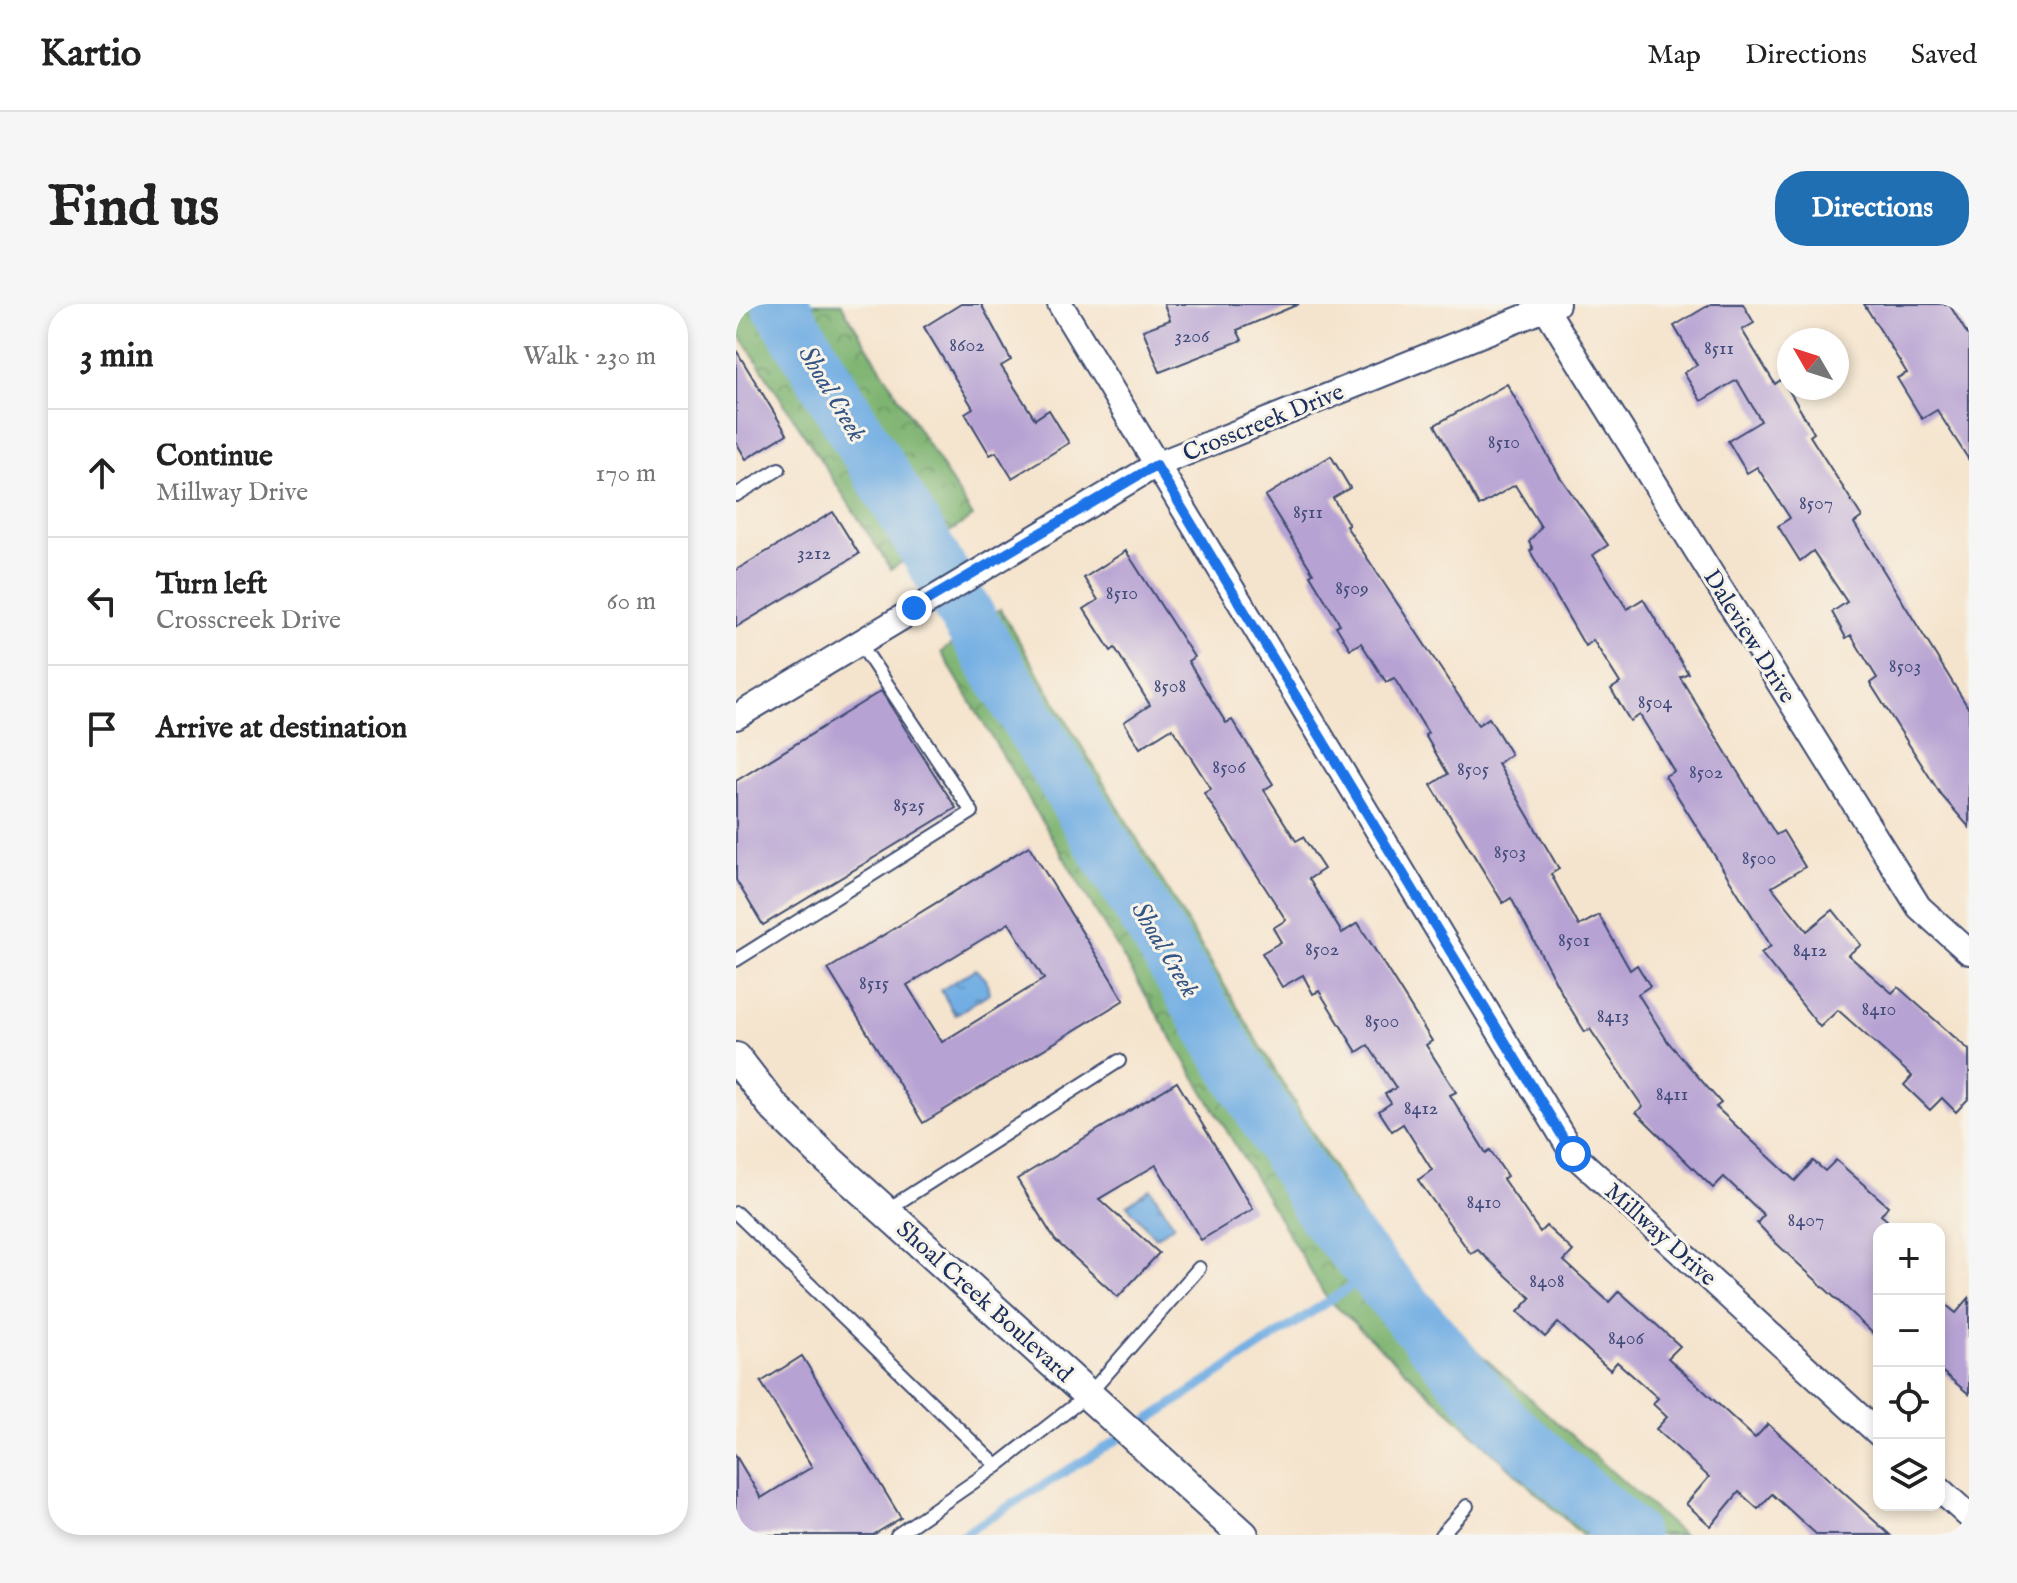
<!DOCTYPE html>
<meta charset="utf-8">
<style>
body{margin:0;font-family:"IM FELL English",serif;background:#f6f6f6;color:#222}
.controls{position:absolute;right:24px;bottom:24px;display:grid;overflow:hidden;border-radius:16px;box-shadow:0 4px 12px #0003}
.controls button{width:72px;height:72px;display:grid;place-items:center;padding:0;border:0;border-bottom:2px solid #e0e0e0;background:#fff;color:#222;font:40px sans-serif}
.compass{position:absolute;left:1041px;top:24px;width:72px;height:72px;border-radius:50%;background:#fff;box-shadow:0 4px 12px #0003;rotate:309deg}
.stop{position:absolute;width:24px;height:24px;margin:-18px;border:6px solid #1a73e8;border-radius:50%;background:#fff}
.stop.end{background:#1a73e8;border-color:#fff;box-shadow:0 2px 8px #0008}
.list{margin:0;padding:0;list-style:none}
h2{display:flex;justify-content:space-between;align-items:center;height:104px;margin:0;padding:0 32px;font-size:34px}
h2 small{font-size:26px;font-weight:400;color:#767676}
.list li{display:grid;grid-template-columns:52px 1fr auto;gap:24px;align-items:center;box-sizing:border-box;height:128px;padding:0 32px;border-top:2px solid #e0e0e0}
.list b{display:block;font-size:30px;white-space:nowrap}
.list p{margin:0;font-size:26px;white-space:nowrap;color:#767676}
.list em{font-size:26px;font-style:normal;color:#767676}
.icon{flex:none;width:44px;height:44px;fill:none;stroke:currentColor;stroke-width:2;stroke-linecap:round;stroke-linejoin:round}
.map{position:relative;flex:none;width:1233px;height:1231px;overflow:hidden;border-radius:32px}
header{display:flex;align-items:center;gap:48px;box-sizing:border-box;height:112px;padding:0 40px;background:#fff;border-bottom:2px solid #e0e0e0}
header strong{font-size:38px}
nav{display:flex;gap:44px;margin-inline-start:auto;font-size:28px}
.intro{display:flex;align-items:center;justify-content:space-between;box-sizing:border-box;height:192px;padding:0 48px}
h1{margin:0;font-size:56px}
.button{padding:20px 36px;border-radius:32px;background:#1f6fb2;color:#fff;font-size:28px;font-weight:700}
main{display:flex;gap:48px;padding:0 48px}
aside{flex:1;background:#fff;border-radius:32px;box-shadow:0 4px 12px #0003}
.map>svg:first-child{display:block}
.forest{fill:url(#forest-crowns);stroke:#4c7268;stroke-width:2}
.water{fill:url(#water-ripples);stroke:#466ea0;stroke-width:2}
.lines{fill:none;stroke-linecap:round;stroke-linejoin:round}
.stream{stroke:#72aee3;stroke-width:9}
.river{stroke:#72aee3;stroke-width:56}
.building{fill:#b7a3d3;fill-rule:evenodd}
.service-casing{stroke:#3c4a6f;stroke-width:16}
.minor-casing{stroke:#3c4a6f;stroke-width:28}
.tertiary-casing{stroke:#3c4a6f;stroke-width:34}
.service{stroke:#fff;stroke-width:12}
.minor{stroke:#fff;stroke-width:24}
.tertiary{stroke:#fff;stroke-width:30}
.route{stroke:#1a73e8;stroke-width:10}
.labels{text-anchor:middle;stroke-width:6;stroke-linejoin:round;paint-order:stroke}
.number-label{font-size:20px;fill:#424c7b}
.street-label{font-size:24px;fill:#1b2f5e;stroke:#f7f3e8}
.water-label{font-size:26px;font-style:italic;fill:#355586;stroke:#f7f3e8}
</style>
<header>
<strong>Kartio</strong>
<nav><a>Map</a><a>Directions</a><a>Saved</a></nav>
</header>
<div class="intro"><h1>Find us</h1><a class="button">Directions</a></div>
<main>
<aside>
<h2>3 min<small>Walk · 230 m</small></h2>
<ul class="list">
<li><svg class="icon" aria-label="ahead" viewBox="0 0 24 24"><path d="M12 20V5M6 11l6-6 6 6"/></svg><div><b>Continue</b><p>Millway Drive</p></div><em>170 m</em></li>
<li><svg class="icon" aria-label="left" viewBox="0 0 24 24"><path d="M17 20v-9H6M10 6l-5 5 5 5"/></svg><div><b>Turn left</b><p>Crosscreek Drive</p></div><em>60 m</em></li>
<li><svg class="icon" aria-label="arrive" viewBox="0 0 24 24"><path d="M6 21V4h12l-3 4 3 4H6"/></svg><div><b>Arrive at destination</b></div></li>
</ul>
</aside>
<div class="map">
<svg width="1233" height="1231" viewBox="0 0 1233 1231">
<defs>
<pattern id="forest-crowns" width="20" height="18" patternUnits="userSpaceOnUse" patternTransform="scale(2)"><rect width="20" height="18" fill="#7eb471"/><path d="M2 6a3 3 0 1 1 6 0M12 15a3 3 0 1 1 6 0" fill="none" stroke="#669360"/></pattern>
<pattern id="water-ripples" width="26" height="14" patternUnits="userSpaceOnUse" patternTransform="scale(2)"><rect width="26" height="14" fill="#72aee3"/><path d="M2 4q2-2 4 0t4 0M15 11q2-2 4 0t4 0" fill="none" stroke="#5d8ebb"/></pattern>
</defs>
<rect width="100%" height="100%" fill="#f7f3e8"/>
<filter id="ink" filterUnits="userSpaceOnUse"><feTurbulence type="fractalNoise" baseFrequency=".0125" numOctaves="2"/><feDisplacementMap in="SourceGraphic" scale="16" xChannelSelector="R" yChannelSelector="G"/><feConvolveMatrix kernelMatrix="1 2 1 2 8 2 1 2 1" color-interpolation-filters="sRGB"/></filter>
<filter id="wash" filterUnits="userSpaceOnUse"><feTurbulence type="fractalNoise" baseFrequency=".006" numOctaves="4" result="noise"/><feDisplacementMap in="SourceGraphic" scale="32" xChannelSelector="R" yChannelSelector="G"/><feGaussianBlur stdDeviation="1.8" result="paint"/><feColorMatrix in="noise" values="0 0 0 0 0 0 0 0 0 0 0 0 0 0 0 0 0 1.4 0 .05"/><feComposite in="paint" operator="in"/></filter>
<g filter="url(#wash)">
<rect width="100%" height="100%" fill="#f5e4cd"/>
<!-- forest -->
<g class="forest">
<path d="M 0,0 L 105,0 L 237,213 L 155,265 L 0,25 Z"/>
<path d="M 264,305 L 635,927 L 743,1049 L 947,1231 L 846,1231 L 590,993 L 205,348 Z"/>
</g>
<!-- water -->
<g class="water">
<path d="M 239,665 L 250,675 L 253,689 L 219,711 L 205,686 Z"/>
<path d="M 415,885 L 438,921 L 419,934 L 391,901 Z"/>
</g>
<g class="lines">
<!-- stream -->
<path class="stream" d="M 226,1231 L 394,1128 L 638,967"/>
<!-- river -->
<path class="river" d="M 44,0 L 588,909 L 766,1118 L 893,1231"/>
</g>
<g id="blocks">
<!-- building -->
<g class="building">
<path d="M 225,0 L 245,0 L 275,56 L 265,62 L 299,115 L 313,106 L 333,139 L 276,174 L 260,148 L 254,151 L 229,109 L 237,104 L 188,23 Z"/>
<path d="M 428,0 L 563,0 L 501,26 L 506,36 L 424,68 L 407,26 L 434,16 Z"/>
<path d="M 975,0 L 1007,0 L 1018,19 L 1006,26 L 1039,80 L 1046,75 L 1078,129 L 1074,132 L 1126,213 L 1118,219 L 1233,405 L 1233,523 L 1205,491 L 1134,379 L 1141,374 L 1115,331 L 1110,334 L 1096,308 L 1111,298 L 1077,247 L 1064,257 L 1042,222 L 1054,214 L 1021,163 L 1011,169 L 992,137 L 1025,117 L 1001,76 L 965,97 L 948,69 L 961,61 L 938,22 Z"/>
<path d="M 1128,0 L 1213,0 L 1233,33 L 1233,156 L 1201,106 L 1186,115 L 1161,74 L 1171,69 Z"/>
<path d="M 0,46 L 51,130 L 10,155 L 0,138 Z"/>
<path d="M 771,80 L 824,173 L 872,241 L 857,251 L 891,305 L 907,295 L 952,369 L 944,373 L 1040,531 L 1047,527 L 1069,563 L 1036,583 L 1071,627 L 1097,606 L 1125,641 L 1112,651 L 1156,689 L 1162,683 L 1233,746 L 1233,794 L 1220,808 L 1206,794 L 1194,806 L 1168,781 L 1176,772 L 1102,706 L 1084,723 L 1025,649 L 1035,642 L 929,472 L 938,467 L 904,411 L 894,417 L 875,385 L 884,379 L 857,336 L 849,342 L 794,247 L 797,245 L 793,238 L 805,223 L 779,181 L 743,202 L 699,121 Z"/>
<path d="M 595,152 L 614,184 L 597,194 L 613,221 L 610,222 L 742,421 L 753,414 L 775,450 L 762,460 L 823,565 L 815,570 L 843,622 L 863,611 L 894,666 L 901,661 L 914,682 L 902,690 L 932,738 L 985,799 L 980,803 L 1059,877 L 1077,857 L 1089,867 L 1100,856 L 1152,902 L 1145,911 L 1151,916 L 1143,925 L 1143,1035 L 1040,939 L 1021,919 L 1028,911 L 988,873 L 977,884 L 900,808 L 907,803 L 854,725 L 849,728 L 830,697 L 775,594 L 767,599 L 695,481 L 712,470 L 689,431 L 692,429 L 658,374 L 650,378 L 625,339 L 614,345 L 600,322 L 604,320 L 574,271 L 577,269 L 529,192 Z"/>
<path d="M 97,208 L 123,250 L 0,323 L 0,266 Z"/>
<path d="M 390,247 L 458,353 L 452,357 L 490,419 L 496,416 L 537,480 L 528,486 L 545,513 L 560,537 L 567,533 L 588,565 L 573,575 L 606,629 L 622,619 L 696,737 L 690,741 L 720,788 L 714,791 L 750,849 L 754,846 L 771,872 L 767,875 L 804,928 L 810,922 L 837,947 L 828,957 L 873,998 L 883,987 L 944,1042 L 932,1054 L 1019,1134 L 1032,1120 L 1154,1231 L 1081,1231 L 1036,1190 L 1022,1205 L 1003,1188 L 975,1222 L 950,1200 L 973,1173 L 920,1125 L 931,1113 L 917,1100 L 922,1094 L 881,1058 L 874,1066 L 822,1019 L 809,1033 L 782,1008 L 795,994 L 742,946 L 735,950 L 682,876 L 696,866 L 667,820 L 656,827 L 643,807 L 655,799 L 649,790 L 660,784 L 632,741 L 621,748 L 583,687 L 577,690 L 567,671 L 546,683 L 526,649 L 545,638 L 537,624 L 550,616 L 468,489 L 475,485 L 436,424 L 404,444 L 388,418 L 414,401 L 379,344 L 375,347 L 348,305 L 362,296 L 348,274 Z"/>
<path d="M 145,387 L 220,504 L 27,621 L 0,576 L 0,477 Z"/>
<path d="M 293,542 L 388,696 L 187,819 L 92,665 ZM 273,619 L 308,675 L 206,738 L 171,681 Z"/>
<path d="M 441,778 L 517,905 L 465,936 L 420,861 L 363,895 L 423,949 L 382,993 L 319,936 L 281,875 Z"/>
<path d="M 1233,994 L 1233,1090 L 1203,1065 L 1203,995 L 1220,1009 Z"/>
<path d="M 66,1052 L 165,1214 L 137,1231 L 0,1231 L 0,1152 L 25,1194 L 76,1163 L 25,1078 Z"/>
</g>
</g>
</g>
<g filter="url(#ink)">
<use href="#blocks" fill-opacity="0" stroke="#3c4a6f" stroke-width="2"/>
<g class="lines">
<defs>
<g id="service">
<path d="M 0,191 L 43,165"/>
<path d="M 0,656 L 236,508 L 123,338"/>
<path d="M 149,907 L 383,757"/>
<path d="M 0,909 L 261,1162"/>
<path d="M 161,1231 L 261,1162 L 353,1090 L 463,964"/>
<path d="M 705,1231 L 731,1202"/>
</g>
<g id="minor">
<path d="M 324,0 L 837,850 L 1143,1130"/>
<path d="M 810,5 L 1183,603 L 1233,648"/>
<path d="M 0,413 L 420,161 L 821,0"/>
<path d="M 1203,1185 L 1233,1212"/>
</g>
<path id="tertiary" d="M 0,754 L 38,803 L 85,849 L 507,1231"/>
</defs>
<!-- service casing -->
<use href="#service" class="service-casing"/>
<!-- minor casing -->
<use href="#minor" class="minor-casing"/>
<!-- tertiary casing -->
<use href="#tertiary" class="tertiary-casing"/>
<!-- service -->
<use href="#service" class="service"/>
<!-- minor -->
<use href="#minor" class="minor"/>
<!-- tertiary -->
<use href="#tertiary" class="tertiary"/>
</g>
</g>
<g class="lines" filter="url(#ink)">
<!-- route -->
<path class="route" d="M 178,304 L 420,161 L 837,850"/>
</g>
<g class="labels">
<!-- number labels -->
<g class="number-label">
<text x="456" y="38">3206</text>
<text x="231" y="47">8602</text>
<text x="983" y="50">8511</text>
<text x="768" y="144">8510</text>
<text x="1080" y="205">8507</text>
<text x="572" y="214">8511</text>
<text x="78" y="255">3212</text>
<text x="616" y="290">8509</text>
<text x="386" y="295">8510</text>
<text x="1169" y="368">8503</text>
<text x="434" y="388">8508</text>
<text x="919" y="404">8504</text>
<text x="493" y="469">8506</text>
<text x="737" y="471">8505</text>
<text x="970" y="474">8502</text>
<text x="173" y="507">8525</text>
<text x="774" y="554">8503</text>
<text x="1023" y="560">8500</text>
<text x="838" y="642">8501</text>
<text x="586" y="651">8502</text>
<text x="1074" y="652">8412</text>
<text x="138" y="685">8515</text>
<text x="1143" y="711">8410</text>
<text x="877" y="718">8413</text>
<text x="646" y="723">8500</text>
<text x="936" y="796">8411</text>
<text x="685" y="810">8412</text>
<text x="748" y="904">8410</text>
<text x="1070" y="922">8407</text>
<text x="811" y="983">8408</text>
<text x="890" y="1040">8406</text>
</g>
<!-- street labels -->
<g class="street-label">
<text transform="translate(527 118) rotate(-22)" y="8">Crosscreek Drive</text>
<text transform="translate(1014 332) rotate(58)" y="8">Daleview Drive</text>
<text transform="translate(925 930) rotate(42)" y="8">Millway Drive</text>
<text transform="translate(249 997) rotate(42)" y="8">Shoal Creek Boulevard</text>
</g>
<!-- water labels -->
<g class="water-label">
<text transform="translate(97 89) rotate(59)" y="9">Shoal Creek</text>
<text transform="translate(430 645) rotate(59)" y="9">Shoal Creek</text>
</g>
</g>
</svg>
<div class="controls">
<button>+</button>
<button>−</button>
<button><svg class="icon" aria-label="locate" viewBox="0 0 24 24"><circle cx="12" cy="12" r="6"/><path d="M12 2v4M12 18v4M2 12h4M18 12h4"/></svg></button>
<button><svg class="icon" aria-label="layers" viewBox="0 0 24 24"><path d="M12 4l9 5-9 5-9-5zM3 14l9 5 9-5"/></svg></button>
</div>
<svg class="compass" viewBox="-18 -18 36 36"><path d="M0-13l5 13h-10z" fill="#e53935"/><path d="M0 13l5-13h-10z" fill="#767676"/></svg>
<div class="stop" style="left:837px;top:850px"></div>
<div class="stop end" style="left:178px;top:304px"></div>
</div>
</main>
